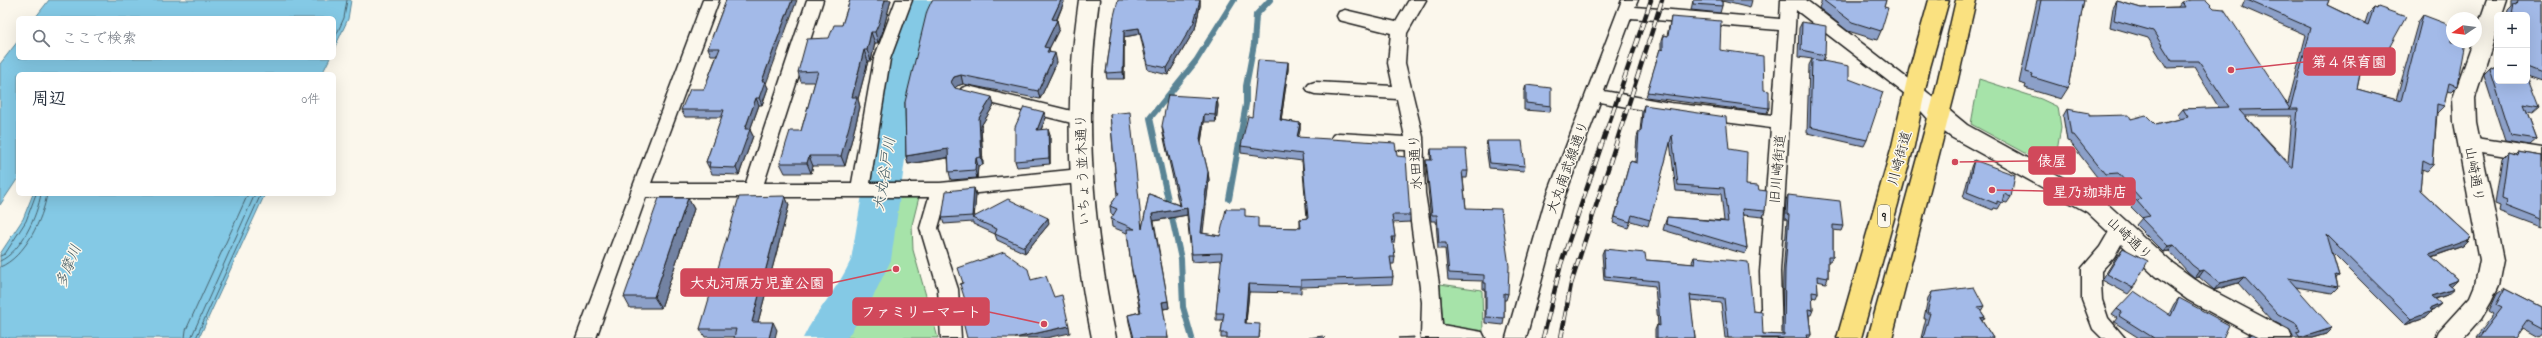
<!DOCTYPE html>
<html lang="ja">
<meta charset="utf-8">
<style>
body{margin:0;font-family:"Indie Flower","Klee One",sans-serif;background:#f6f6f7;color:#1f2937}
.controls{position:absolute;right:12px;top:12px;display:grid;overflow:hidden;border-radius:6px;box-shadow:0 4px 16px #0002}
.controls button{width:36px;height:36px;display:grid;place-items:center;padding:0;border:0;border-bottom:1px solid #e0e1e3;background:#fff;color:#1f2937;font:20px sans-serif}
.compass{position:absolute;left:2446px;top:12px;width:36px;height:36px;border-radius:50%;background:#fff;box-shadow:0 4px 16px #0002;rotate:257deg}
.list{margin:0;padding:0;list-style:none}
h2{display:flex;justify-content:space-between;align-items:center;height:52px;margin:0;padding:0 16px;font-size:17px}
h2 small{font-size:13px;font-weight:400;color:#747a83}
.icon{flex:none;width:22px;height:22px;fill:none;stroke:currentColor;stroke-width:2;stroke-linecap:round;stroke-linejoin:round}
.map{position:relative;flex:none;width:2542px;height:338px;overflow:hidden}
.search{position:absolute;background:#fff;box-shadow:0 4px 16px #0002;left:16px;top:16px;width:320px;height:44px;display:flex;align-items:center;gap:10px;box-sizing:border-box;padding:0 14px;border-radius:6px;color:#747a83;font-size:15px}
.panel{position:absolute;background:#fff;box-shadow:0 4px 16px #0002;left:16px;top:72px;width:320px;height:124px;border-radius:6px}
.map>svg:first-child{display:block}
.green{fill:#a6e3a9;stroke:#618062}
.water{fill:#84c9e5;stroke:#5a8495}
.lines{fill:none;stroke-linecap:round;stroke-linejoin:round}
.shore{stroke:#46616c;stroke-width:1}
.stream{stroke:#5a8495;stroke-width:6}
.river{fill:#84c9e5;fill-rule:evenodd}
.minor-casing{stroke:#1c1c1c;stroke-width:3}
.tertiary-casing{stroke:#1c1c1c;stroke-width:3}
.primary-casing{stroke:#1c1c1c;stroke-width:3}
.minor{fill:#fbf7ec;fill-rule:evenodd}
.tertiary{fill:#fbf7ec;fill-rule:evenodd}
.primary{fill:#fae180;fill-rule:evenodd}
.rail-casing{stroke:#1c1c1c;stroke-width:4.5}
.rail{stroke:#fbf7ec;stroke-width:3;stroke-dasharray:9;stroke-linecap:butt}
.wall{fill:#8ca0c8;stroke:#1c1c1c;fill-rule:evenodd}
.shaded-wall{fill:#7282a2;stroke:#1c1c1c}
.building{fill:#a3bae8;stroke:#1c1c1c;fill-rule:evenodd}
.labels{text-anchor:middle;stroke-width:3;stroke-linejoin:round;paint-order:stroke}
.shield{fill:#fbf7ec;stroke:#5f5e5a;stroke-width:1}
.shield-label{font-size:13px;font-weight:bold;fill:#1c1c1c}
.street-label{font-size:14px;fill:#1c1c1c;stroke:#fbf7ec}
.water-label{font-size:15px;font-style:italic;fill:#405962;stroke:#fbf7ec}
.leader{fill:none;stroke:#d1495b;stroke-width:1.5}
.callout-dot{fill:#d1495b;stroke:#fbf7ec;stroke-width:1.5}
.callout{fill:#d1495b;stroke:#d1495b;stroke-width:1.5}
.callout-label{font-size:15px;text-anchor:middle;font-weight:bold;fill:#fff}
</style>
<div class="map">
<svg width="2542" height="338" viewBox="0 0 2542 338">
<rect width="100%" height="100%" fill="#fbf7ec"/>
<filter id="ink" filterUnits="userSpaceOnUse"><feTurbulence type="fractalNoise" baseFrequency=".025" numOctaves="2"/><feDisplacementMap in="SourceGraphic" scale="8" xChannelSelector="R" yChannelSelector="G"/><feConvolveMatrix kernelMatrix="1 2 1 2 8 2 1 2 1" color-interpolation-filters="sRGB"/></filter>
<g filter="url(#ink)">
<!-- green -->
<g class="green">
<path d="M 1979,79 L 2041,99 L 2058,107 L 2061,127 L 2054,169 L 1971,124 Z"/>
<path d="M 919,197 L 912,225 L 913,250 L 938,338 L 832,338 C 869,292 880,257 888,199 Z"/>
<path d="M 1440,284 L 1482,290 L 1483,332 L 1447,327 L 1443,323 Z"/>
</g>
<!-- water -->
<g class="water">
<path d="M 49,0 L 351,0 L 348,19 L 334,49 L 334,18 L 35,18 Z"/>
<path d="M 18,41 L 18,58 L 330,58 L 322,74 L 18,74 L 18,178 L 0,205 L 0,64 Z"/>
<path d="M 33,194 L 265,194 L 199,338 L 0,338 L 0,254 L 23,219 Z"/>
</g>
<g class="lines">
<!-- shore -->
<g class="shore">
<path d="M 334,40 L 344,18 L 347,0"/>
<path d="M 0,256 L 5,254 L 26,221 L 36,194"/>
<path d="M 0,261 C 22,251 37,216 41,194"/>
<path d="M 0,267 C 25,257 43,219 47,194"/>
<path d="M 185,338 L 186,330 L 248,194"/>
<path d="M 191,338 L 255,194"/>
<path d="M 196,338 L 261,194"/>
</g>
<!-- stream -->
<g class="stream">
<path d="M 1229,199 L 1246,104 L 1246,86 L 1254,44 L 1256,15 L 1270,0"/>
<path d="M 1192,338 L 1183,307 L 1181,259 L 1150,118 L 1196,61 L 1234,0"/>
</g>
<!-- river -->
<path class="river" d="M 907,0 L 941,0 L 919,59 L 891,260 L 870,303 L 847,338 L 803,338 C 816,311 838,289 851,260 L 885,59 Z"/>
<defs>
<g id="minor">
<path d="M 703,0 L 719,0 L 651,183 L 746,183 L 807,0 L 823,0 L 764,183 L 852,183 L 874,59 L 896,0 L 912,0 L 890,59 L 870,183 L 940,183 L 1080,169 L 1086,171 L 1089,176 L 1086,181 L 1080,183 L 947,196 L 938,228 L 958,289 L 961,338 L 941,338 L 938,289 L 920,228 L 929,197 L 646,197 L 596,338 L 576,338 Z"/>
<path d="M 1409,0 L 1426,0 L 1407,33 L 1405,63 L 1423,137 L 1425,193 L 1439,284 L 1442,325 L 1482,332 L 1485,338 L 1421,338 L 1422,302 L 1407,193 L 1406,150 L 1339,147 L 1333,145 L 1330,140 L 1333,135 L 1339,133 L 1405,137 L 1397,99 L 1315,94 L 1309,92 L 1306,88 L 1309,84 L 1315,82 L 1393,86 L 1388,63 L 1391,33 L 1339,20 L 1337,16 L 1339,12 L 1345,10 L 1396,22 Z"/>
<path d="M 1622,0 L 1638,0 L 1635,7 L 1780,19 L 1781,0 L 1806,0 L 1921,89 L 1924,93 L 1921,97 L 1915,99 L 1909,97 L 1796,10 L 1780,272 L 1782,338 L 1762,338 L 1760,272 L 1771,128 L 1670,115 L 1600,102 L 1563,201 L 1526,338 L 1506,338 L 1545,201 ZM 1631,18 L 1779,30 L 1772,115 L 1670,103 L 1604,91 Z"/>
<path d="M 968,86 L 1080,113 L 1086,114 L 1089,119 L 1086,124 L 1080,125 L 962,96 L 959,92 L 962,88 Z"/>
<path d="M 2470,137 L 2542,148 L 2542,162 L 2464,149 L 2461,144 L 2464,139 Z"/>
<path d="M 2121,221 L 2128,223 L 2130,228 L 2114,257 L 2101,271 L 2101,283 L 2102,300 L 2108,318 L 2125,338 L 2102,338 L 2093,329 L 2082,300 L 2082,268 L 2100,247 L 2114,223 Z"/>
</g>
<g id="tertiary">
<path d="M 1079,0 L 1099,0 C 1083,117 1092,223 1116,338 L 1092,338 C 1069,223 1062,116 1079,0 Z"/>
<path d="M 2487,0 L 2507,0 L 2502,15 L 2497,15 L 2497,30 L 2475,98 L 2476,122 L 2504,260 L 2499,285 L 2491,302 L 2481,319 L 2464,338 L 2436,338 L 2439,331 L 2470,297 L 2475,285 L 2480,260 L 2454,122 L 2453,98 L 2473,42 L 2476,42 L 2476,32 Z"/>
<path d="M 1915,85 L 1922,88 L 1967,125 L 2103,200 L 2171,262 L 2204,286 L 2289,331 L 2292,338 L 2258,338 L 2188,300 L 2155,276 L 2087,212 L 1951,137 L 1930,121 L 1905,93 L 1908,88 Z"/>
</g>
<g id="primary">
<path d="M 1929,0 L 1949,0 L 1929,71 L 1914,146 L 1861,338 L 1837,338 L 1892,146 L 1909,71 Z"/>
<path d="M 1956,0 L 1976,0 L 1955,92 L 1892,338 L 1868,338 L 1935,92 Z"/>
</g>
</defs>
<!-- minor casing -->
<use href="#minor" class="minor-casing"/>
<!-- tertiary casing -->
<use href="#tertiary" class="tertiary-casing"/>
<!-- primary casing -->
<use href="#primary" class="primary-casing"/>
<!-- minor -->
<use href="#minor" class="minor"/>
<!-- tertiary -->
<use href="#tertiary" class="tertiary"/>
<!-- primary -->
<use href="#primary" class="primary"/>
<defs>
<g id="rail">
<path d="M 1543,338 L 1561,264 L 1651,0"/>
<path d="M 1561,338 L 1571,284 L 1662,0"/>
</g>
</defs>
<!-- rail casing -->
<use href="#rail" class="rail-casing"/>
<!-- rail -->
<use href="#rail" class="rail"/>
</g>
<!-- wall -->
<g class="wall">
<path d="M 726,0 L 768,88 L 762,105 L 759,105 L 750,130 L 753,136 L 739,175 L 712,174 L 706,162 L 722,117 L 685,117 L 681,110 L 704,89 L 717,55 L 711,55 L 708,48 Z"/>
<path d="M 850,0 L 891,0 L 882,34 L 878,43 L 875,43 L 871,61 L 868,61 L 858,99 L 860,107 L 845,166 L 813,166 L 811,173 L 785,173 L 780,163 L 801,131 L 815,82 L 801,82 L 798,72 L 842,25 Z"/>
<path d="M 1200,0 L 1200,6 L 1195,29 L 1168,75 L 1148,70 L 1140,34 L 1124,37 L 1124,79 L 1107,79 L 1106,73 L 1114,16 Z"/>
<path d="M 1693,0 L 1752,0 L 1750,8 L 1722,1 L 1722,6 L 1720,13 L 1691,10 Z"/>
<path d="M 1822,0 L 1886,0 L 1884,7 L 1881,31 L 1877,40 L 1848,31 L 1819,8 Z"/>
<path d="M 2037,0 L 2084,0 L 2068,88 L 2061,99 L 2025,88 L 2026,85 L 2019,83 Z"/>
<path d="M 2245,0 L 2329,0 L 2327,5 L 2365,23 L 2368,14 L 2374,8 L 2376,9 L 2378,7 L 2384,57 L 2378,63 L 2365,58 L 2363,60 L 2357,89 L 2396,100 L 2418,22 L 2423,15 L 2457,86 L 2451,92 L 2447,91 L 2444,106 L 2437,113 L 2433,165 L 2427,171 L 2422,169 L 2420,190 L 2471,237 L 2469,238 L 2470,239 L 2463,246 L 2432,257 L 2458,280 L 2451,286 L 2447,295 L 2436,299 L 2434,310 L 2432,311 L 2425,318 L 2405,325 L 2332,252 L 2339,276 L 2336,278 L 2338,287 L 2332,293 L 2296,287 L 2326,334 L 2312,338 L 2291,338 L 2293,336 L 2290,330 L 2271,320 L 2238,283 L 2214,290 L 2199,277 L 2195,278 L 2187,271 L 2169,251 L 2163,252 L 2136,225 L 2142,218 L 2131,207 L 2134,204 L 2113,180 L 2100,181 L 2070,142 L 2067,141 L 2063,116 L 2067,109 L 2089,116 L 2131,119 L 2156,125 L 2180,119 L 2178,115 L 2183,109 L 2219,108 L 2194,67 L 2167,68 L 2148,38 L 2110,27 L 2113,8 L 2117,1 L 2141,8 L 2178,7 L 2182,2 L 2288,104 L 2306,35 L 2242,7 ZM 2245,116 L 2292,116 L 2288,162 Z"/>
<path d="M 2512,0 L 2542,0 L 2542,81 L 2527,76 L 2527,15 L 2507,15 L 2508,11 L 2512,7 Z"/>
<path d="M 1064,2 L 1057,20 L 1059,29 L 1049,49 L 1050,53 L 1057,62 L 1040,99 L 963,84 L 957,86 L 954,88 L 994,105 L 981,126 L 983,165 L 978,166 L 977,178 L 951,180 L 949,172 L 948,158 L 908,164 L 906,156 L 905,102 Z"/>
<path d="M 1671,17 L 1720,50 L 1764,90 L 1769,108 L 1767,113 L 1646,97 L 1660,49 L 1661,50 L 1661,41 L 1663,35 L 1667,36 Z"/>
<path d="M 1802,22 L 1825,55 L 1823,61 L 1849,79 L 1867,140 L 1864,146 L 1807,133 L 1809,65 L 1812,59 L 1798,57 L 1799,28 Z"/>
<path d="M 1288,62 L 1288,70 L 1281,120 L 1300,123 L 1300,130 L 1298,137 L 1410,215 L 1410,222 L 1393,223 L 1395,237 L 1394,244 L 1393,244 L 1395,257 L 1394,264 L 1391,264 L 1393,277 L 1392,284 L 1301,287 L 1301,293 L 1249,292 L 1246,323 L 1260,331 L 1259,338 L 1221,338 L 1221,333 L 1223,320 L 1216,320 L 1216,313 L 1222,260 L 1192,262 L 1187,215 L 1154,221 L 1169,308 L 1163,309 L 1168,338 L 1133,338 L 1129,322 L 1128,315 L 1140,312 L 1132,272 L 1127,233 L 1112,227 L 1111,219 L 1114,215 L 1111,214 L 1110,206 L 1117,196 L 1110,114 L 1142,229 L 1149,194 L 1179,205 L 1163,134 L 1162,126 L 1217,98 L 1218,106 L 1216,122 L 1204,122 L 1201,143 L 1208,172 L 1209,180 L 1202,233 L 1220,236 L 1245,216 L 1258,227 L 1300,228 L 1300,219 L 1307,218 L 1302,161 L 1241,153 L 1241,146 L 1252,117 Z"/>
<path d="M 2491,67 L 2539,107 L 2532,113 L 2527,112 L 2537,139 L 2530,145 L 2505,141 L 2484,76 L 2484,74 Z"/>
<path d="M 1526,85 L 1551,106 L 1550,112 L 1524,110 L 1524,92 Z"/>
<path d="M 1644,105 L 1729,149 L 1746,185 L 1759,190 L 1765,211 L 1763,217 L 1743,215 L 1747,248 L 1745,254 L 1663,230 L 1665,223 L 1667,217 L 1724,221 L 1721,194 L 1676,191 L 1670,142 L 1648,226 L 1631,221 L 1628,228 L 1613,223 L 1630,161 L 1635,162 L 1637,137 L 1639,131 L 1640,131 L 1642,111 Z"/>
<path d="M 1046,118 L 1041,130 L 1050,135 L 1050,164 L 1017,167 L 1015,161 Z"/>
<path d="M 1487,141 L 1525,166 L 1524,171 L 1489,168 L 1486,147 Z"/>
<path d="M 1431,149 L 1468,171 L 1467,178 L 1463,178 L 1466,208 L 1508,294 L 1506,300 L 1504,300 L 1504,318 L 1503,325 L 1485,323 L 1485,289 L 1483,289 L 1483,281 L 1448,280 L 1445,249 L 1438,249 L 1436,221 L 1431,221 L 1426,166 L 1426,160 L 1431,160 L 1430,156 Z"/>
<path d="M 2508,152 L 2515,154 L 2517,152 L 2542,156 L 2542,227 L 2499,211 L 2500,206 L 2495,204 L 2502,158 Z"/>
<path d="M 1974,160 L 2011,197 L 2007,203 L 2002,202 L 1998,209 L 1994,208 L 1993,210 L 1963,198 L 1971,167 Z"/>
<path d="M 974,188 L 976,195 L 974,216 L 1048,218 L 1049,224 L 1025,253 L 997,240 L 995,234 L 973,224 L 973,222 L 944,224 L 942,218 Z"/>
<path d="M 1788,195 L 1843,226 L 1841,231 L 1833,230 L 1833,256 L 1830,261 L 1828,261 L 1828,278 L 1826,283 L 1817,281 L 1818,293 L 1816,298 L 1812,297 L 1813,310 L 1811,315 L 1809,315 L 1811,335 L 1809,338 L 1725,338 L 1721,303 L 1690,300 L 1695,338 L 1655,338 L 1655,330 L 1657,325 L 1658,325 L 1655,286 L 1604,280 L 1602,254 L 1604,249 L 1646,260 L 1693,264 L 1692,262 L 1694,257 L 1753,311 L 1763,334 L 1782,335 L 1783,274 L 1787,220 L 1785,219 L 1786,200 Z"/>
<path d="M 785,196 L 789,205 L 758,322 L 777,330 L 734,337 L 705,337 L 700,329 Z"/>
<path d="M 688,198 L 694,209 L 661,308 L 630,308 L 624,297 Z"/>
<path d="M 2123,248 L 2133,288 L 2128,294 L 2102,280 L 2118,254 Z"/>
<path d="M 2505,288 L 2542,307 L 2542,334 L 2538,337 L 2522,328 L 2515,338 L 2476,338 L 2494,314 L 2489,311 L 2497,294 Z"/>
<path d="M 1932,292 L 1984,306 L 1981,311 L 1985,317 L 1982,321 L 1993,338 L 1921,338 L 1926,318 L 1924,318 L 1928,298 Z"/>
<path d="M 2179,298 L 2223,338 L 2139,338 L 2114,322 L 2117,318 L 2112,315 L 2117,309 L 2169,314 L 2174,304 Z"/>
</g>
<!-- shaded-wall -->
<g class="shaded-wall">
<path d="M 792,0 L 797,0 L 766,84 L 768,88 L 762,105 L 759,98 L 762,81 Z"/>
<path d="M 885,0 L 891,0 L 882,34 L 878,43 L 875,32 Z"/>
<path d="M 1061,0 L 1064,0 L 1064,2 L 1053,28 L 1052,19 Z"/>
<path d="M 1200,0 L 1200,6 L 1195,29 L 1168,75 L 1167,68 Z"/>
<path d="M 1057,20 L 1059,29 L 1049,49 L 1050,56 L 1048,60 L 1044,47 Z"/>
<path d="M 1139,28 L 1140,34 L 1124,37 L 1124,79 L 1123,72 L 1124,30 Z"/>
<path d="M 871,32 L 875,43 L 871,61 L 867,50 Z"/>
<path d="M 864,50 L 868,61 L 858,99 L 860,107 L 845,166 L 841,156 L 852,97 Z"/>
<path d="M 1055,53 L 1057,62 L 1040,99 L 1038,91 Z"/>
<path d="M 1288,62 L 1288,70 L 1280,128 L 1280,120 Z"/>
<path d="M 961,75 L 963,84 L 957,86 L 953,90 L 951,82 L 954,77 Z"/>
<path d="M 992,97 L 994,105 L 981,126 L 983,165 L 981,157 L 979,118 Z"/>
<path d="M 756,98 L 759,105 L 750,130 L 753,136 L 739,175 L 736,168 L 745,129 Z"/>
<path d="M 1217,98 L 1218,106 L 1216,122 L 1215,115 Z"/>
<path d="M 1044,112 L 1046,118 L 1038,136 L 1037,130 Z"/>
<path d="M 1204,114 L 1204,122 L 1200,147 L 1200,139 Z"/>
<path d="M 1300,123 L 1300,130 L 1297,144 L 1297,137 Z"/>
<path d="M 1048,129 L 1050,135 L 1050,164 L 1049,158 Z"/>
<path d="M 948,149 L 951,157 L 908,164 L 906,156 Z"/>
<path d="M 809,156 L 813,166 L 811,173 L 807,163 Z"/>
<path d="M 976,158 L 978,166 L 977,178 L 975,170 Z"/>
<path d="M 1208,172 L 1209,180 L 1202,241 L 1201,233 Z"/>
<path d="M 974,188 L 976,195 L 974,219 L 973,218 L 972,216 Z"/>
<path d="M 785,196 L 789,205 L 756,330 L 752,322 Z"/>
<path d="M 688,198 L 694,209 L 661,308 L 654,297 Z"/>
<path d="M 1187,208 L 1187,215 L 1153,221 L 1152,214 Z"/>
<path d="M 1048,218 L 1049,224 L 1025,253 L 1024,247 Z"/>
<path d="M 2471,237 L 2467,241 L 2470,239 L 2463,246 L 2422,260 L 2429,254 Z"/>
<path d="M 2174,245 L 2169,251 L 2163,252 L 2168,246 Z"/>
<path d="M 2204,270 L 2199,277 L 2195,278 L 2200,271 Z"/>
<path d="M 2244,277 L 2238,283 L 2214,290 L 2220,283 Z"/>
<path d="M 2458,280 L 2451,287 L 2448,284 Z"/>
<path d="M 1248,284 L 1249,292 L 1245,330 L 1245,323 Z"/>
<path d="M 2454,289 L 2447,295 L 2425,302 L 2432,296 Z"/>
<path d="M 1168,301 L 1169,308 L 1163,309 L 1162,302 Z"/>
<path d="M 2441,304 L 2434,310 L 2429,312 L 2432,311 L 2425,318 L 2405,325 L 2412,319 L 2429,309 Z"/>
<path d="M 1985,317 L 1981,323 L 1980,318 Z"/>
<path d="M 773,322 L 777,330 L 775,338 L 769,338 Z"/>
<path d="M 1069,326 L 1070,333 L 1046,338 L 1015,338 Z"/>
<path d="M 2332,328 L 2326,334 L 2312,338 L 2299,338 Z"/>
</g>
<!-- building -->
<g class="building">
<path d="M 726,0 L 792,0 L 762,81 L 765,81 L 759,98 L 756,98 L 745,129 L 750,129 L 736,168 L 709,167 L 710,162 L 706,162 L 724,110 L 681,110 L 690,89 L 704,89 L 720,48 L 708,48 Z"/>
<path d="M 850,0 L 885,0 L 879,23 L 875,32 L 871,32 L 867,50 L 864,50 L 852,97 L 857,97 L 841,156 L 809,156 L 807,163 L 780,163 L 790,131 L 801,131 L 818,71 L 798,72 L 807,39 L 829,38 L 834,25 L 842,25 Z"/>
<path d="M 932,0 L 1061,0 L 1052,19 L 1057,20 L 1044,47 L 1049,48 L 1047,52 L 1055,53 L 1038,91 L 961,75 L 954,77 L 951,82 L 955,88 L 992,97 L 979,118 L 981,157 L 976,158 L 975,170 L 949,172 L 948,149 L 906,156 L 905,102 L 927,11 Z"/>
<path d="M 1118,0 L 1200,0 L 1194,22 L 1167,68 L 1148,64 L 1139,28 L 1124,30 L 1123,72 L 1106,73 L 1114,16 Z"/>
<path d="M 1693,0 L 1722,0 L 1722,6 L 1693,4 Z"/>
<path d="M 1823,0 L 1886,0 L 1884,7 L 1888,8 L 1881,31 L 1852,22 Z"/>
<path d="M 2041,0 L 2084,0 L 2068,88 L 2032,77 L 2033,74 L 2026,72 Z"/>
<path d="M 2192,0 L 2206,0 L 2214,8 L 2224,9 L 2290,109 L 2311,28 L 2247,0 L 2329,0 L 2327,5 L 2368,25 L 2374,8 L 2377,9 L 2378,7 L 2406,17 L 2384,57 L 2369,50 L 2368,55 L 2364,53 L 2357,89 L 2401,101 L 2423,15 L 2452,26 L 2452,42 L 2465,42 L 2457,86 L 2449,83 L 2444,106 L 2437,104 L 2433,165 L 2423,160 L 2420,190 L 2471,237 L 2469,238 L 2470,239 L 2429,254 L 2458,280 L 2448,284 L 2454,289 L 2432,296 L 2441,304 L 2429,309 L 2432,311 L 2412,319 L 2327,235 L 2339,276 L 2335,275 L 2338,287 L 2288,278 L 2332,328 L 2300,338 L 2296,333 L 2300,332 L 2297,324 L 2278,314 L 2244,277 L 2220,283 L 2204,270 L 2200,271 L 2192,265 L 2174,245 L 2168,246 L 2141,218 L 2150,216 L 2136,200 L 2141,199 L 2118,173 L 2105,174 L 2074,135 L 2071,135 L 2067,109 L 2089,113 L 2089,116 L 2129,115 L 2131,119 L 2146,115 L 2156,125 L 2188,117 L 2183,109 L 2229,107 L 2199,61 L 2172,61 L 2153,31 L 2114,20 L 2117,1 L 2141,8 L 2185,7 L 2182,2 ZM 2298,109 L 2292,168 L 2239,110 Z"/>
<path d="M 2518,0 L 2542,0 L 2542,73 L 2527,67 L 2527,15 L 2512,15 L 2514,4 L 2517,5 Z"/>
<path d="M 1671,17 L 1721,21 L 1720,50 L 1763,56 L 1764,90 L 1769,91 L 1769,108 L 1647,92 L 1660,49 L 1663,50 L 1663,35 L 1668,36 Z"/>
<path d="M 1802,22 L 1826,26 L 1825,55 L 1801,50 Z"/>
<path d="M 1812,59 L 1849,66 L 1849,79 L 1883,92 L 1867,140 L 1810,127 Z"/>
<path d="M 1258,60 L 1288,62 L 1280,120 L 1300,123 L 1297,137 L 1395,143 L 1397,156 L 1406,157 L 1410,215 L 1392,215 L 1395,237 L 1392,237 L 1395,257 L 1390,257 L 1393,277 L 1301,280 L 1301,286 L 1248,284 L 1245,323 L 1260,324 L 1259,338 L 1227,338 L 1227,333 L 1221,333 L 1224,313 L 1216,313 L 1222,253 L 1192,254 L 1187,208 L 1152,214 L 1168,301 L 1162,302 L 1168,338 L 1134,338 L 1128,315 L 1141,312 L 1131,265 L 1127,229 L 1135,229 L 1111,219 L 1117,209 L 1110,206 L 1119,193 L 1117,192 L 1110,114 L 1130,112 L 1142,229 L 1149,194 L 1181,206 L 1162,126 L 1168,95 L 1217,98 L 1215,115 L 1204,114 L 1200,139 L 1208,172 L 1201,233 L 1220,236 L 1226,209 L 1245,209 L 1245,216 L 1258,217 L 1258,227 L 1301,228 L 1300,219 L 1308,218 L 1302,154 L 1241,146 L 1248,116 L 1252,117 Z"/>
<path d="M 2491,67 L 2497,69 L 2497,81 L 2527,81 L 2527,76 L 2539,107 L 2524,104 L 2537,139 L 2511,135 L 2490,69 Z"/>
<path d="M 1526,85 L 1551,88 L 1551,106 L 1526,103 Z"/>
<path d="M 1644,105 L 1726,117 L 1729,149 L 1747,152 L 1746,185 L 1758,186 L 1759,190 L 1767,191 L 1765,211 L 1742,209 L 1747,248 L 1666,224 L 1667,217 L 1728,222 L 1724,188 L 1678,185 L 1672,135 L 1650,220 L 1632,215 L 1630,222 L 1615,217 L 1630,161 L 1637,163 L 1639,131 L 1641,131 Z"/>
<path d="M 1024,107 L 1044,112 L 1037,130 L 1048,129 L 1049,158 L 1015,161 L 1015,127 Z"/>
<path d="M 1487,141 L 1522,141 L 1525,166 L 1490,163 Z"/>
<path d="M 1431,149 L 1466,149 L 1468,171 L 1462,171 L 1466,208 L 1501,209 L 1509,266 L 1508,294 L 1504,293 L 1504,318 L 1486,317 L 1486,283 L 1484,283 L 1484,275 L 1449,273 L 1446,243 L 1439,243 L 1437,215 L 1432,215 L 1426,160 L 1432,160 Z"/>
<path d="M 2508,152 L 2518,155 L 2517,152 L 2542,156 L 2542,219 L 2506,205 L 2507,200 L 2502,198 Z"/>
<path d="M 1974,160 L 2015,175 L 2011,197 L 2004,194 L 2002,203 L 1997,201 L 1997,204 L 1967,192 Z"/>
<path d="M 974,188 L 972,216 L 942,218 L 946,191 Z"/>
<path d="M 1788,195 L 1840,201 L 1843,226 L 1833,225 L 1833,256 L 1828,256 L 1828,278 L 1817,276 L 1818,293 L 1812,292 L 1813,310 L 1808,309 L 1811,335 L 1806,335 L 1807,338 L 1728,338 L 1724,298 L 1690,295 L 1695,338 L 1657,338 L 1657,325 L 1660,326 L 1657,281 L 1605,276 L 1604,249 L 1645,253 L 1646,260 L 1695,264 L 1694,257 L 1748,262 L 1753,311 L 1762,312 L 1763,334 L 1784,335 L 1785,270 L 1789,215 L 1787,214 Z"/>
<path d="M 785,196 L 752,322 L 773,322 L 769,338 L 734,338 L 736,329 L 700,329 L 739,197 Z"/>
<path d="M 659,198 L 688,198 L 654,297 L 624,297 Z"/>
<path d="M 1008,199 L 1048,218 L 1024,247 L 995,234 L 997,229 L 972,218 Z"/>
<path d="M 2123,248 L 2148,261 L 2133,288 L 2107,274 Z"/>
<path d="M 1004,252 L 1028,269 L 1031,280 L 1046,276 L 1054,297 L 1062,295 L 1069,326 L 1015,338 L 967,338 L 963,322 L 971,319 L 960,284 L 963,283 L 958,268 Z"/>
<path d="M 1974,287 L 1984,306 L 1978,307 L 1985,317 L 1980,318 L 1993,338 L 1923,338 L 1930,313 L 1927,313 L 1932,292 Z"/>
<path d="M 2505,288 L 2542,307 L 2542,329 L 2527,321 L 2515,338 L 2479,338 L 2502,308 L 2496,305 Z"/>
<path d="M 2134,291 L 2171,316 L 2179,298 L 2229,325 L 2223,338 L 2154,338 L 2149,335 L 2119,316 L 2122,312 L 2117,309 Z"/>
<path d="M 2252,335 L 2258,338 L 2238,338 Z"/>
<path d="M 1323,336 L 1325,338 L 1308,338 Z"/>
<path d="M 1414,337 L 1414,338 L 1398,338 Z"/>
</g>
</g>
<g class="labels">
<!-- shield labels -->
<rect class="shield" x="1878" y="205" width="12" height="22" rx="3"/>
<g class="shield-label">
<text x="1884" y="221">9</text>
</g>
<!-- street labels -->
<g class="street-label">
<text transform="translate(1899 158) rotate(-75)" y="5">川崎街道</text>
<text transform="translate(1415 162) rotate(-93)" y="5">水田通り</text>
<text transform="translate(1567 167) rotate(-70)" y="5">大丸南武線通り</text>
<text transform="translate(1777 169) rotate(-85)" y="5">旧川崎街道</text>
<text transform="translate(1082 170) rotate(-92)" y="5">いちょう並木通り</text>
<text transform="translate(2475 174) rotate(80)" y="5">山崎通り</text>
<text transform="translate(2130 238) rotate(43)" y="5">山崎通り</text>
</g>
<!-- water labels -->
<g class="water-label">
<text transform="translate(884 174) rotate(-81)" y="5">大丸谷戸川</text>
<text transform="translate(68 266) rotate(-68)" y="5">多摩川</text>
</g>
</g>
<!-- callouts -->
<path class="leader" d="M2231 70L2304 62M1955 162L2029 161M1992 190L2044 191M896 269L832 283M1044 324L989 312"/>
<g class="callout-dot">
<circle cx="2231" cy="70" r="4"/>
<circle cx="1955" cy="162" r="4"/>
<circle cx="1992" cy="190" r="4"/>
<circle cx="896" cy="269" r="4"/>
<circle cx="1044" cy="324" r="4"/>
</g>
<g class="callout">
<rect x="2304" y="48" width="91" height="27" rx="4"/>
<rect x="2029" y="147" width="46" height="27" rx="4"/>
<rect x="2044" y="178" width="91" height="27" rx="4"/>
<rect x="681" y="269" width="151" height="27" rx="4"/>
<rect x="853" y="298" width="136" height="27" rx="4"/>
</g>
<g class="callout-label">
<text x="2349" y="67">第４保育園</text>
<text x="2052" y="166">俵屋</text>
<text x="2090" y="197">星乃珈琲店</text>
<text x="757" y="288">大丸河原方児童公園</text>
<text x="921" y="317">ファミリーマート</text>
</g>
</svg>
<div class="controls">
<button>+</button>
<button>−</button>
</div>
<svg class="compass" viewBox="-18 -18 36 36"><path d="M0-13l5 13h-10z" fill="#e53935"/><path d="M0 13l5-13h-10z" fill="#747a83"/></svg>
<div class="search"><svg class="icon" aria-label="search" viewBox="0 0 24 24"><circle cx="10" cy="10" r="6"/><path d="M15 15l6 6"/></svg>ここで検索</div>
<section class="panel">
<h2>周辺<small>0件</small></h2>
<ul class="list">
</ul>
</section>
</div>
